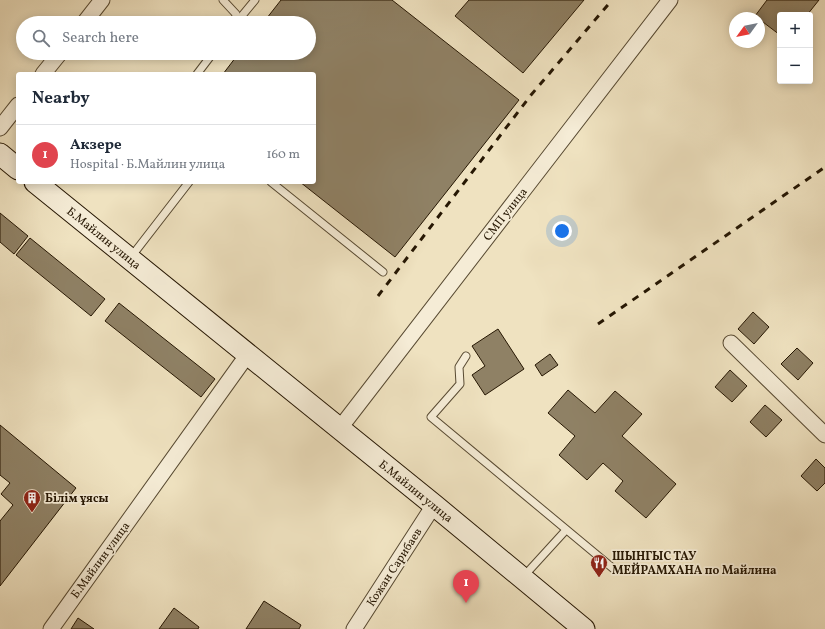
<!DOCTYPE html>
<meta charset="utf-8">
<style>
body{margin:0;font-family:Vollkorn,serif;background:#f6f6f7;color:#1f2937}
.controls{position:absolute;right:12px;top:12px;display:grid;overflow:hidden;border-radius:4px;box-shadow:0 2px 10px #0003}
.controls button{width:36px;height:36px;display:grid;place-items:center;padding:0;border:0;border-bottom:1px solid #e0e1e3;background:#fff;color:#1f2937;font:20px sans-serif}
.compass{position:absolute;left:729px;top:12px;width:36px;height:36px;border-radius:50%;background:#fff;box-shadow:0 2px 10px #0003;rotate:237deg}
.you{position:absolute;left:562px;top:231px;width:14px;height:14px;margin:-10px;border:3px solid #fff;border-radius:50%;background:#1a73e8;box-shadow:0 0 0 6px #1a73e833}
.badge{display:grid;place-items:center;width:26px;height:26px;border-radius:50%;background:#111827;color:#fff;font-size:13px;font-weight:700}
.pin{position:absolute;translate:-50% -33px;filter:drop-shadow(0 1px 2px #0008)}
.pin::after{content:'';position:absolute;top:21px;width:14px;height:12px;background:inherit;clip-path:polygon(0 0,100% 0,50% 100%)}
.list{margin:0;padding:0;list-style:none}
h2{display:flex;justify-content:space-between;align-items:center;height:52px;margin:0;padding:0 16px;font-size:17px}
h2 small{font-size:13px;font-weight:400;color:#747a83}
.list li{display:grid;grid-template-columns:26px 1fr auto;gap:12px;align-items:center;box-sizing:border-box;height:60px;padding:0 16px;border-top:1px solid #e0e1e3}
.list b{display:block;font-size:15px;white-space:nowrap}
.list p{margin:0;font-size:13px;white-space:nowrap;color:#747a83}
.list em{font-size:13px;font-style:normal;color:#747a83}
.icon{flex:none;width:22px;height:22px;fill:none;stroke:currentColor;stroke-width:2;stroke-linecap:round;stroke-linejoin:round}
.map{position:relative;flex:none;width:825px;height:629px;overflow:hidden}
.search{position:absolute;background:#fff;box-shadow:0 2px 10px #0003;left:16px;top:16px;width:300px;height:44px;display:flex;align-items:center;gap:10px;box-sizing:border-box;padding:0 14px;border-radius:22px;color:#747a83;font-size:15px}
.panel{position:absolute;background:#fff;box-shadow:0 2px 10px #0003;left:16px;top:72px;width:300px;height:112px;border-radius:4px}
.map>svg:first-child{display:block}
.building{fill:#8f8165;stroke:#261703}
.lines{fill:none;stroke-linecap:round;stroke-linejoin:round}
.lane-casing{stroke:#584a32;stroke-width:9}
.street-casing{stroke:#584a32;stroke-width:17}
.secondary-casing{stroke:#261703;stroke-width:23}
.lane{stroke:#f5ecd6;stroke-width:7}
.street{stroke:#f5ecd6;stroke-width:15}
.secondary{stroke:#f5ecd6;stroke-width:21}
.rail{stroke:#261703;stroke-width:3;stroke-dasharray:7 7;stroke-linecap:butt}
.labels{text-anchor:middle;stroke-width:3.5;stroke-linejoin:round;paint-order:stroke}
.street-label{font-size:12px;fill:#261703;stroke:#f5ecd6}
.poi-label{font-size:12px;font-weight:bold;fill:#261703;stroke:#f5ecd6;text-anchor:start}
</style>
<div class="map">
<svg width="825" height="629" viewBox="0 0 825 629">
<rect width="100%" height="100%" fill="#efe2c0"/>
<filter id="stains"><feTurbulence type="fractalNoise" baseFrequency=".005" numOctaves="4"/><feColorMatrix values="0 0 0 0 .2 0 0 0 0 .09 0 0 0 0 .02 0 0 0 .5 -.17"/></filter>
<radialGradient id="worn" r=".72"><stop offset=".6" stop-color="#630" stop-opacity="0"/><stop offset="1" stop-color="#630" stop-opacity=".3"/></radialGradient>
<!-- building -->
<g class="building">
<path d="M 281,0 L 392,0 L 519,100 L 395,257 L 300,182 L 314,182 L 314,74 L 223,74 L 239,53 L 309,53 L 309,23 L 263,23 Z"/>
<path d="M 469,0 L 584,0 L 523,73 L 455,16 Z"/>
<path d="M 767,0 L 819,0 L 807,15 L 780,15 L 780,35 L 755,16 Z"/>
<path d="M 0,213 L 28,236 L 14,254 L 0,242 Z"/>
<path d="M 30,238 L 105,299 L 91,316 L 16,255 Z"/>
<path d="M 119,303 L 215,379 L 201,397 L 105,321 Z"/>
<path d="M 753,312 L 769,327 L 754,344 L 738,329 Z"/>
<path d="M 498,329 L 524,369 L 485,395 L 472,375 L 485,366 L 472,346 Z"/>
<path d="M 797,348 L 813,363 L 798,380 L 781,364 Z"/>
<path d="M 550,354 L 558,365 L 542,376 L 535,365 Z"/>
<path d="M 730,370 L 747,386 L 732,402 L 715,387 Z"/>
<path d="M 568,390 L 595,413 L 615,391 L 642,414 L 622,436 L 676,484 L 646,518 L 615,491 L 623,481 L 603,463 L 587,480 L 559,455 L 575,436 L 548,413 Z"/>
<path d="M 765,405 L 782,420 L 766,437 L 750,422 Z"/>
<path d="M 0,425 L 76,488 L 0,586 L 0,521 L 13,505 L 1,494 L 10,483 L 0,475 Z"/>
<path d="M 816,459 L 825,468 L 825,483 L 817,491 L 801,476 Z"/>
<path d="M 264,601 L 301,625 L 299,629 L 246,629 Z"/>
<path d="M 174,608 L 199,627 L 198,629 L 159,629 Z"/>
<path d="M 78,618 L 94,629 L 71,629 Z"/>
</g>
<g class="lines">
<defs>
<g id="lane">
<path d="M 223,0 L 236,14 L 235,23"/>
<path d="M 236,23 L 255,0"/>
<path d="M 197,74 L 213,53"/>
<path d="M 271,182 L 383,272"/>
<path d="M 131,257 L 189,182"/>
<path d="M 466,356 L 459,367 L 460,384 L 431,417 L 615,570"/>
<path d="M 524,576 L 566,530"/>
</g>
<g id="street">
<path d="M 84,23 L 102,0"/>
<path d="M 43,74 L 60,53"/>
<path d="M 0,128 L 18,105"/>
<path d="M 731,343 L 825,435"/>
<path d="M 340,428 L 670,0"/>
<path d="M 51,629 L 248,354"/>
<path d="M 354,629 L 434,505"/>
</g>
<g id="secondary">
<path d="M 0,154 L 18,169"/>
<path d="M 35,182 L 434,505 L 584,629"/>
</g>
</defs>
<!-- lane casing -->
<use href="#lane" class="lane-casing"/>
<!-- street casing -->
<use href="#street" class="street-casing"/>
<!-- secondary casing -->
<use href="#secondary" class="secondary-casing"/>
<!-- lane -->
<use href="#lane" class="lane"/>
<!-- street -->
<use href="#street" class="street"/>
<!-- secondary -->
<use href="#secondary" class="secondary"/>
<!-- rail -->
<g class="rail">
<path d="M 378,296 L 531,95 L 612,0"/>
<path d="M 598,324 L 825,167"/>
</g>
</g>
<!-- icons -->
<defs>
<symbol id="building-pin" viewBox="-11 -11 22 30"><path d="M0 17L-7.5 6A9.5 9.5 0 1 1 7.5 6Z" fill="#8f2418" stroke="#f5ecd6"/><path d="M-4-6H4V6H1V3H-1V6H-4ZM-2.5-4.3h1.7v1.8h-1.7ZM.8-4.3h1.7v1.8H.8ZM-2.5-1h1.7V.8h-1.7ZM.8-1h1.7V.8H.8Z" fill="#fff"/></symbol>
<symbol id="restaurant-pin" viewBox="-11 -11 22 30"><path d="M0 17L-7.5 6A9.5 9.5 0 1 1 7.5 6Z" fill="#8f2418" stroke="#f5ecd6"/><path d="M-5-6h1v4h1v-4h1v4h1v-4h1v5L-1.5 .5V6h-2V.5L-5-1ZM5-6V6H3V1.5H1.5Q1.5-4 5-6Z" fill="#fff"/></symbol>
</defs>
<g fill-rule="evenodd">
<use href="#building-pin" x="22" y="488" width="20" height="27"/>
<use href="#restaurant-pin" x="589" y="553" width="20" height="27"/>
</g>
<g class="labels">
<!-- street labels -->
<g class="street-label">
<text transform="translate(505 214) rotate(-52)" y="4">СМП улица</text>
<text transform="translate(104 238) rotate(39)" y="4">Б.Майлин улица</text>
<text transform="translate(416 491) rotate(39)" y="4">Б.Майлин улица</text>
<text transform="translate(100 560) rotate(-54)" y="4">Б.Майлин улица</text>
<text transform="translate(394 567) rotate(-57)" y="4">Кожан Сарибаев</text>
</g>
<!-- poi labels -->
<g class="poi-label">
<text x="45" y="502">Білім ұясы</text>
<text x="612" y="560">ШЫНГЫС ТАУ<tspan x="612" dy="14">МЕЙРАМХАНА по Майлина</tspan></text>
</g>
</g>
<rect width="100%" height="100%" filter="url(#stains)"/>
<rect width="100%" height="100%" fill="url(#worn)"/>
</svg>
<div class="controls">
<button>+</button>
<button>−</button>
</div>
<svg class="compass" viewBox="-18 -18 36 36"><path d="M0-13l5 13h-10z" fill="#e53935"/><path d="M0 13l5-13h-10z" fill="#747a83"/></svg>
<div class="you"></div>
<div class="pin badge" style="left:466px;top:603px;background:#e0444e">1</div>
<div class="search"><svg class="icon" aria-label="search" viewBox="0 0 24 24"><circle cx="10" cy="10" r="6"/><path d="M15 15l6 6"/></svg>Search here</div>
<section class="panel">
<h2>Nearby<small></small></h2>
<ul class="list">
<li><span class="badge" style="background:#e0444e">1</span><div><b>Акзере</b><p>Hospital · Б.Майлин улица</p></div><em>160 m</em></li>
</ul>
</section>
</div>
